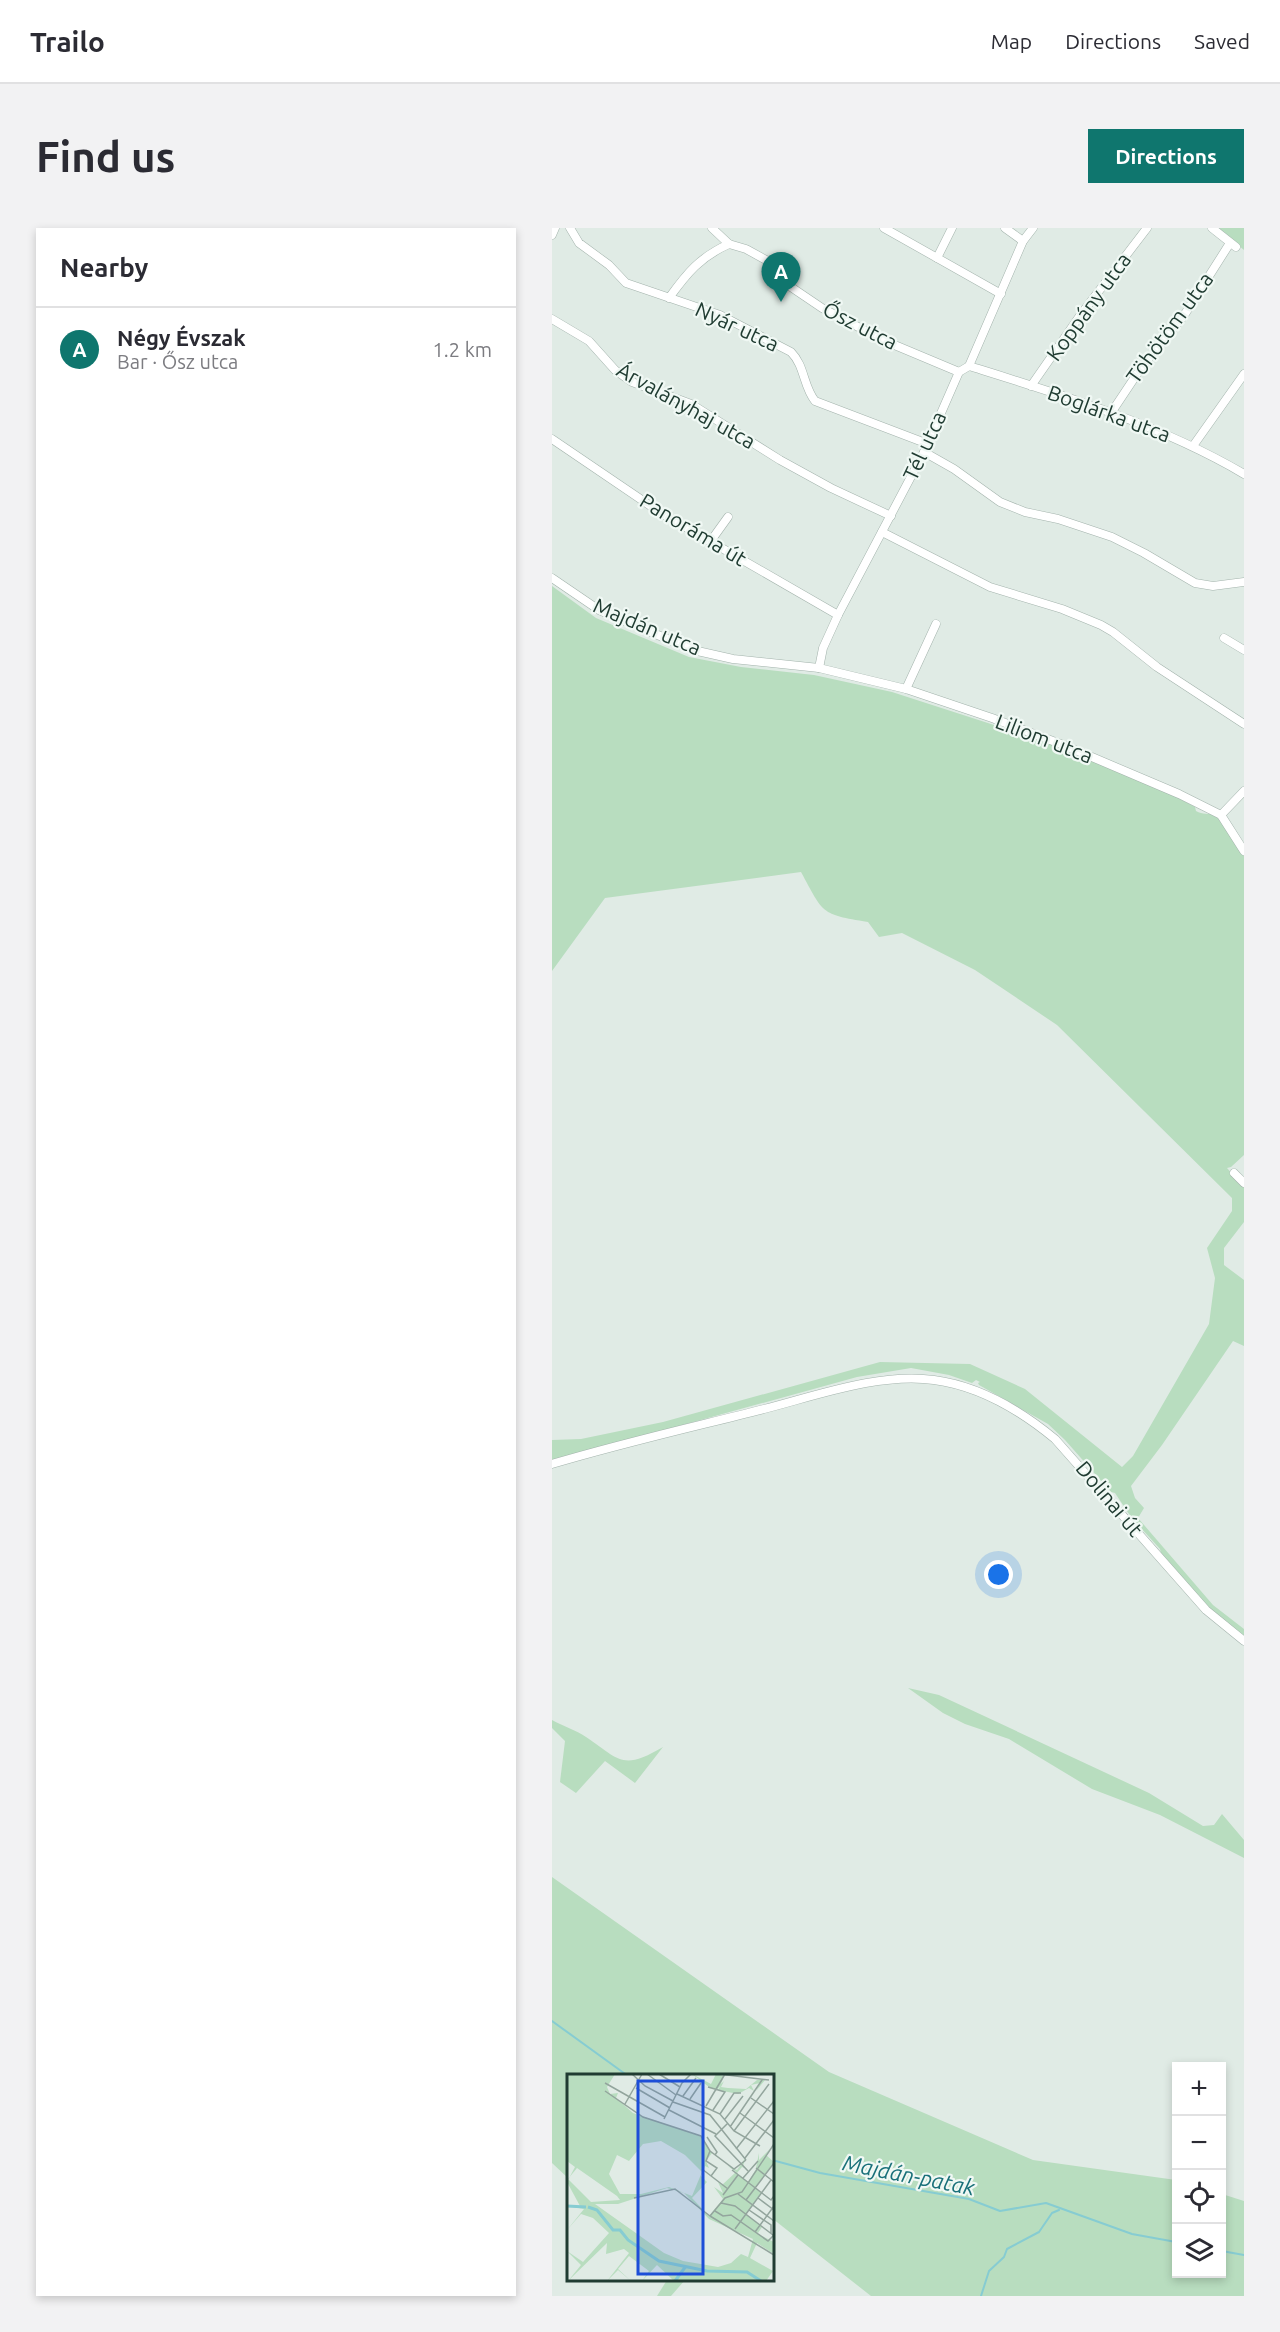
<!DOCTYPE html>
<meta charset="utf-8">
<style>
body{margin:0;font-family:Ubuntu,sans-serif;background:#f2f2f3;color:#2b2b33}
.controls{position:absolute;right:18px;bottom:18px;display:grid;overflow:hidden;border-radius:0px;box-shadow:0 3px 9px #0003}
.controls button{width:54px;height:54px;display:grid;place-items:center;padding:0;border:0;border-bottom:2px solid #e1e1e2;background:#fff;color:#2b2b33;font:30px sans-serif}
.you{position:absolute;left:447px;top:1347px;width:21px;height:21px;margin:-15px;border:4px solid #fff;border-radius:50%;background:#1a73e8;box-shadow:0 0 0 9px #1a73e833}
.badge{display:grid;place-items:center;width:39px;height:39px;border-radius:50%;background:#0f766e;color:#fff;font-size:20px;font-weight:700}
.pin{position:absolute;translate:-50% -50px;filter:drop-shadow(0 2px 3px #0008)}
.pin::after{content:'';position:absolute;top:32px;width:21px;height:18px;background:inherit;clip-path:polygon(0 0,100% 0,50% 100%)}
.list{margin:0;padding:0;list-style:none}
h2{display:flex;justify-content:space-between;align-items:center;height:78px;margin:0;padding:0 24px;font-size:26px}
h2 small{font-size:20px;font-weight:400;color:#7c7c81}
.list li{display:grid;grid-template-columns:39px 1fr auto;gap:18px;align-items:center;box-sizing:border-box;height:84px;padding:0 24px;border-top:2px solid #e1e1e2}
.list b{display:block;font-size:22px;white-space:nowrap}
.list p{margin:0;font-size:20px;white-space:nowrap;color:#7c7c81}
.list em{font-size:20px;font-style:normal;color:#7c7c81}
.icon{flex:none;width:33px;height:33px;fill:none;stroke:currentColor;stroke-width:2;stroke-linecap:round;stroke-linejoin:round}
.map{position:relative;flex:none;width:692px;height:2068px;overflow:hidden;border-radius:0px}
header{display:flex;align-items:center;gap:36px;box-sizing:border-box;height:84px;padding:0 30px;background:#fff;border-bottom:2px solid #e1e1e2}
header strong{font-size:28px}
nav{display:flex;gap:33px;margin-inline-start:auto;font-size:21px}
.intro{display:flex;align-items:center;justify-content:space-between;box-sizing:border-box;height:144px;padding:0 36px}
h1{margin:0;font-size:42px}
.button{padding:15px 27px;border-radius:0px;background:#0f766e;color:#fff;font-size:21px;font-weight:700}
main{display:flex;gap:36px;padding:0 36px}
aside{flex:1;background:#fff;border-radius:0px;box-shadow:0 3px 9px #0003}
.map>svg:first-child{display:block}
.green{fill:#b8ddbf}
.lines{fill:none;stroke-linecap:round;stroke-linejoin:round}
.stream{stroke:#86ccd2;stroke-width:2}
.street-casing{stroke:#a3b3ac;stroke-width:9}
.street{stroke:#fff;stroke-width:8}
.labels{text-anchor:middle;stroke-width:4.5;stroke-linejoin:round;paint-order:stroke}
.street-label{font-size:21px;fill:#203c32;stroke:#f0f8f4}
.water-label{font-size:22px;font-style:italic;fill:#197079;stroke:#f0f8f4}
.inset-river{fill:none;stroke:#86ccd2;stroke-width:3}
.inset-road{fill:none;stroke:#93a59d;stroke-width:1.5}
.view{fill:#1d4ed8;fill-opacity:0.15;stroke:#1d4ed8;stroke-width:3}
.inset-edge{fill:none;stroke:#203c32;stroke-width:3}
</style>
<header>
<strong>Trailo</strong>
<nav><a>Map</a><a>Directions</a><a>Saved</a></nav>
</header>
<div class="intro"><h1>Find us</h1><a class="button">Directions</a></div>
<main>
<aside>
<h2>Nearby<small></small></h2>
<ul class="list">
<li><span class="badge">A</span><div><b>Négy Évszak</b><p>Bar · Ősz utca</p></div><em>1.2 km</em></li>
</ul>
</aside>
<div class="map">
<svg width="692" height="2068" viewBox="0 0 692 2068">
<rect width="100%" height="100%" fill="#e0ebe5"/>
<!-- green -->
<g class="green">
<path d="M 665,0 L 692,0 L 692,22 Z"/>
<path d="M 0,358 L 44,390 L 137,429 L 189,439 L 262,447 L 340,464 L 501,516 L 502,519 L 505,518 L 625,569 L 643,579 L 644,583 C 651,587 656,585 663,587 C 672,590 687,619 692,628 L 692,927 L 679,939 L 675,940 L 692,959 L 692,994 L 672,1020 L 672,1037 L 692,1052 L 692,1118 L 681,1113 L 610,1217 L 579,1258 L 583,1270 L 592,1280 L 586,1290 L 661,1377 L 692,1401 L 692,1410 L 658,1382 L 609,1325 L 608,1321 L 579,1289 L 563,1265 L 559,1264 L 513,1212 L 496,1196 L 427,1157 L 426,1155 L 428,1154 L 424,1152 L 420,1155 L 397,1147 L 359,1140 L 305,1149 L 0,1233 L 0,1212 L 29,1211 L 111,1194 L 328,1134 L 418,1136 L 473,1161 L 570,1239 L 581,1228 L 657,1096 L 663,1050 L 655,1020 L 680,983 L 680,970 L 505,797 L 423,742 L 350,705 L 327,709 L 316,694 C 268,686 272,686 249,644 L 53,670 L 0,743 Z"/>
<path d="M 356,1460 L 387,1467 L 597,1565 L 651,1598 L 662,1597 L 670,1586 L 692,1612 L 692,1630 L 608,1587 L 540,1561 L 457,1511 L 413,1496 L 391,1485 Z"/>
<path d="M 0,1492 C 11,1498 24,1502 34,1509 C 68,1532 70,1543 111,1519 L 83,1555 L 53,1533 L 24,1565 L 8,1554 L 13,1513 L 0,1500 Z"/>
<path d="M 0,1649 L 277,1844 L 481,1932 L 624,1952 L 624,2046 L 670,2046 L 670,1966 L 692,1973 L 692,2068 L 319,2068 L 221,1991 L 220,1848 L 16,1848 L 16,1950 L 0,1935 Z"/>
<path d="M 115,2052 L 133,2052 L 119,2068 L 105,2068 Z"/>
</g>
<g class="lines">
<!-- stream -->
<g class="stream">
<path d="M 0,1793 L 76,1848"/>
<path d="M 220,1932 L 268,1945 L 417,1971 L 448,1983 L 494,1975 L 580,2006 L 624,2014"/>
<path d="M 670,2023 L 692,2027"/>
<path d="M 429,2068 L 437,2043 L 452,2029 L 455,2021 L 487,2004 L 500,1985 L 507,1982"/>
</g>
<defs>
<g id="street">
<path d="M 18,0 L 27,15 L 57,37 L 74,55 L 168,87 L 239,124 C 253,138 251,158 263,173 L 376,216"/>
<path d="M 160,0 L 177,16 L 194,21 L 214,32 L 236,57 L 270,80 L 333,113 L 407,144"/>
<path d="M 332,0 L 449,66"/>
<path d="M 453,0 L 471,13"/>
<path d="M 660,0 L 684,19"/>
<path d="M 0,7 L 3,0"/>
<path d="M 385,30 L 400,0"/>
<path d="M 117,70 C 135,45 148,29 177,16"/>
<path d="M 0,91 L 37,113 L 63,142 L 80,154 L 139,176 L 228,232 L 279,260 L 339,288"/>
<path d="M 417,138 C 510,167 607,196 692,246"/>
<path d="M 479,158 L 527,89 L 595,0"/>
<path d="M 559,185 L 589,140 L 631,89 L 678,15"/>
<path d="M 0,211 L 109,285 L 286,387"/>
<path d="M 641,218 L 692,146"/>
<path d="M 372,224 L 402,241 L 448,274 L 473,284 L 506,291 L 560,309 L 592,325 L 643,355 L 661,358 L 692,354"/>
<path d="M 330,304 L 438,359 L 510,381 L 549,397 L 561,404 L 605,439 L 692,496"/>
<path d="M 158,314 L 176,289"/>
<path d="M 0,350 L 47,382 L 141,422 L 181,431 L 267,440 L 354,461 L 440,490 L 514,518 L 627,566 L 669,587 L 692,623"/>
<path d="M 672,410 L 692,422"/>
<path d="M 267,440 L 271,420 L 286,387 L 372,224 L 407,144 L 417,138 L 471,13 L 481,0"/>
<path d="M 354,461 L 384,396"/>
<path d="M 669,587 L 692,563"/>
<path d="M 682,945 L 692,955"/>
<path d="M 0,1236 C 70,1215 141,1199 212,1181 C 263,1168 329,1144 382,1152 C 427,1158 468,1182 503,1211 L 654,1382 L 692,1413"/>
</g>
</defs>
<!-- street casing -->
<use href="#street" class="street-casing"/>
<!-- street -->
<use href="#street" class="street"/>
</g>
<g class="labels">
<!-- street labels -->
<g class="street-label">
<text transform="translate(537 79) rotate(-54)" y="7">Koppány utca</text>
<text transform="translate(308 98) rotate(27)" y="7">Ősz utca</text>
<text transform="translate(185 99) rotate(25)" y="7">Nyár utca</text>
<text transform="translate(618 100) rotate(-54)" y="7">Töhötöm utca</text>
<text transform="translate(134 178) rotate(29)" y="7">Árvalányhaj utca</text>
<text transform="translate(557 186) rotate(20)" y="7">Boglárka utca</text>
<text transform="translate(373 218) rotate(-65)" y="7">Tél utca</text>
<text transform="translate(141 302) rotate(31)" y="7">Panoráma út</text>
<text transform="translate(95 399) rotate(23)" y="7">Majdán utca</text>
<text transform="translate(492 511) rotate(21)" y="7">Liliom utca</text>
<text transform="translate(557 1271) rotate(50)" y="7">Dolinai út</text>
</g>
<!-- water labels -->
<g class="water-label">
<text transform="translate(357 1947) rotate(11)" y="8">Majdán-patak</text>
</g>
</g>
<!-- overview -->
<g transform="translate(15 1846)">
<rect width="207" height="207" fill="#e0ebe5"/>
<path d="M 0,0 L 48,0 L 40,13 L 43,20 L 51,19 L 49,24 L 66,39 L 133,62 L 145,79 L 139,87 L 142,94 L 138,92 L 134,102 L 140,108 L 125,124 L 142,142 L 156,125 L 147,113 L 156,119 L 151,108 L 155,111 L 169,98 L 161,92 L 170,96 L 179,83 L 176,92 L 180,95 L 175,93 L 170,99 L 181,108 L 178,113 L 189,95 L 193,98 L 189,94 L 192,79 L 192,86 L 203,75 L 199,81 L 207,88 L 188,114 L 194,119 L 179,140 L 195,153 L 191,159 L 187,158 L 207,168 L 207,180 L 190,169 L 183,184 L 206,197 L 199,207 L 107,207 L 90,191 L 75,207 L 82,197 L 62,182 L 51,195 L 64,207 L 51,196 L 40,207 L 62,179 L 57,175 L 39,180 L 40,169 L 1,207 L 14,191 L 0,177 L 16,188 L 42,159 L 26,144 L 14,140 L 0,156 L 17,135 L 0,132 L 13,132 L 0,108 L 8,93 L 0,87 ZM 94,67 L 118,81 L 135,98 L 125,122 L 102,113 L 74,120 L 53,120 L 42,100 L 50,81 L 62,87 L 76,70 ZM 10,94 L 50,122 L 53,126 L 24,128 L 1,105 ZM 100,114 L 117,119 L 142,145 L 186,165 L 181,183 L 174,180 L 164,189 L 151,193 L 116,187 L 97,179 L 28,130 L 51,130 ZM 125,0 L 144,10 L 149,0 L 157,2 L 154,10 L 157,7 L 154,13 L 161,14 L 179,15 L 190,6 L 198,6 L 189,17 L 193,9 L 184,11 L 187,17 L 182,14 L 171,20 L 151,16 L 154,11 L 150,16 L 142,13 Z" fill="#b8ddbf" fill-rule="evenodd"/>
<path class="inset-river" d="M 0,132 L 19,133M 21,133 L 30,136 L 46,156 L 53,156 L 61,166 L 92,187 L 140,197 L 180,198 L 194,207M 108,207 L 119,192"/>
<path class="inset-road" d="M 65,0 L 78,12 L 106,27M 80,0 L 109,21M 92,0 L 113,13M 152,0 L 202,6M 38,9 L 98,43M 141,13 L 158,18 L 146,36M 69,14 L 103,34M 38,17 L 76,43 L 134,62 L 143,77 L 167,95 L 179,86M 110,20 L 153,40 L 167,57 L 193,72M 116,22 L 129,4M 184,24 L 207,40M 123,25 L 134,9M 106,28 L 143,41 L 179,86M 58,30 L 75,0M 139,32 L 158,0M 102,36 L 149,60M 173,39 L 207,64M 153,40 L 167,19 L 174,19M 97,45 L 115,9 L 124,0M 158,45 L 176,22M 161,49 L 148,62 L 181,97M 163,53 L 195,6M 167,57 L 202,10M 140,63 L 150,78 L 148,81M 169,75 L 207,27M 143,77 L 139,87 L 150,94 L 144,102M 178,84 L 207,46M 189,94 L 207,108M 135,95 L 161,115M 165,96 L 204,126 L 207,122M 176,104 L 191,87M 171,120 L 207,147M 156,121 L 171,101M 67,124 L 108,115 L 143,142M 191,124 L 207,136M 179,126 L 207,89M 154,129 L 168,132 L 206,161M 182,136 L 204,151 L 204,159M 148,137 L 156,142 L 164,141 L 201,167 L 207,161M 143,142 L 158,124 L 175,118 L 207,70M 143,142 L 207,181M 168,155 L 204,106M 188,158 L 207,132"/>
<path class="view" d="M 71,7 L 136,7 L 136,200 L 71,200 Z"/>
<rect width="207" height="207" class="inset-edge"/>
</g>
</svg>
<div class="controls">
<button>+</button>
<button>−</button>
<button><svg class="icon" aria-label="locate" viewBox="0 0 24 24"><circle cx="12" cy="12" r="6"/><path d="M12 2v4M12 18v4M2 12h4M18 12h4"/></svg></button>
<button><svg class="icon" aria-label="layers" viewBox="0 0 24 24"><path d="M12 4l9 5-9 5-9-5zM3 14l9 5 9-5"/></svg></button>
</div>
<div class="you"></div>
<div class="pin badge" style="left:229px;top:74px">A</div>
</div>
</main>
